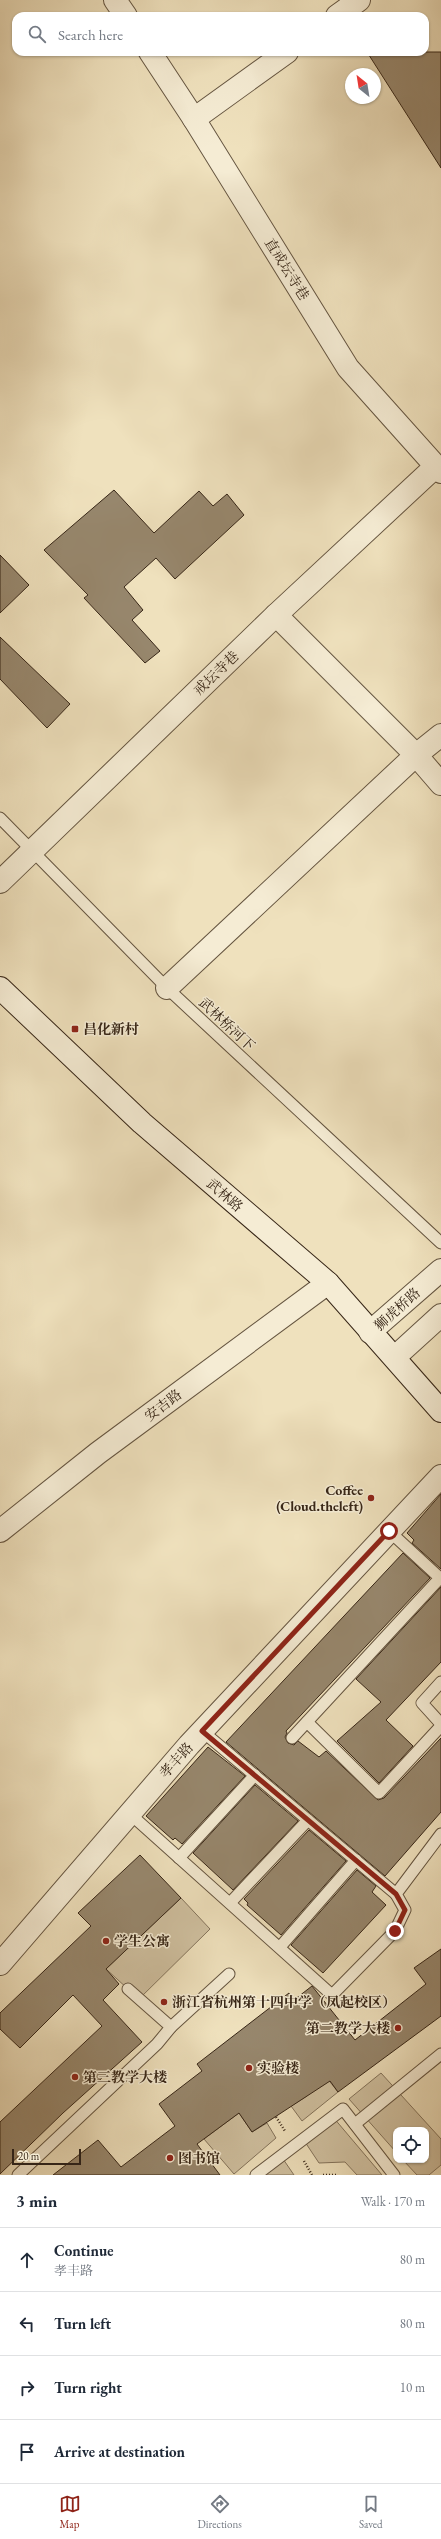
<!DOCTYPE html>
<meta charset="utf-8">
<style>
body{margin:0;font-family:"EB Garamond","Noto Serif SC",serif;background:#f2f2f3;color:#1f2937}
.controls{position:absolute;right:12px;bottom:12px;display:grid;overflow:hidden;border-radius:8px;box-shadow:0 1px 3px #0004}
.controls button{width:36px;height:36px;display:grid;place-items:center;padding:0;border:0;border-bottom:1px solid #e0e1e3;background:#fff;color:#1f2937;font:20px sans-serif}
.compass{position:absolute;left:345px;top:68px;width:36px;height:36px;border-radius:50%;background:#fff;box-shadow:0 1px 3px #0004;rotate:330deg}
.scale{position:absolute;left:12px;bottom:10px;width:69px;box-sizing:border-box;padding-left:4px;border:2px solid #372617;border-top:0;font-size:11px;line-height:14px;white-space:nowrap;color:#372617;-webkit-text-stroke:3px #f5ecd4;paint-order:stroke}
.stop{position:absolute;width:12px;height:12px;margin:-9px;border:3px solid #8f2418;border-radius:50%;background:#fff}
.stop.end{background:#8f2418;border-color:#fff;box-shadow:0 1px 4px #0008}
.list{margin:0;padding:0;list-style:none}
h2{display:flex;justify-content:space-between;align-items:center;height:52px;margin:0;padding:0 16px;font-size:17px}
h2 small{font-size:13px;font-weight:400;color:#747a83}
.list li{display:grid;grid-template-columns:26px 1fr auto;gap:12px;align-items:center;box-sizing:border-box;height:64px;padding:0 16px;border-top:1px solid #e0e1e3}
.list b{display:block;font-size:15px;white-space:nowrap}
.list p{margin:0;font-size:13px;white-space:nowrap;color:#747a83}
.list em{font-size:13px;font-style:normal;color:#747a83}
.icon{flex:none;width:22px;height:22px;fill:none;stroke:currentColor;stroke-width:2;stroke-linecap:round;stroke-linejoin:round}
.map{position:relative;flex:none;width:441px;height:2175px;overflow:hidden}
.search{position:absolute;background:#fff;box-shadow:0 1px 3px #0004;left:12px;right:12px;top:12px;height:44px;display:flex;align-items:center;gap:10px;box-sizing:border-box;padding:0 14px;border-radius:12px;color:#747a83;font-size:15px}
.sheet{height:308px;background:#fff}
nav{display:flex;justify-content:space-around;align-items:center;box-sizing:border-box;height:56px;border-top:1px solid #e0e1e3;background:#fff;font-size:11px;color:#747a83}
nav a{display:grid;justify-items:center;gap:2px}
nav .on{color:#8f2418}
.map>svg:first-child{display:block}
.green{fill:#d0c1a1;stroke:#84745c}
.building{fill:#97876d;stroke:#372617}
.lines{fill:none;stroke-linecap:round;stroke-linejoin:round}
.lane-casing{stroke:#655540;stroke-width:13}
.street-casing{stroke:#655540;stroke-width:24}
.secondary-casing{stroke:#372617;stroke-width:24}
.path{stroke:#372617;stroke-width:2.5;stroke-dasharray:1 2;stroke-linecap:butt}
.lane{stroke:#f5ecd4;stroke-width:11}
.street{stroke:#f5ecd4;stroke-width:22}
.secondary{stroke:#f5ecd4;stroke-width:22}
.route{stroke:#8f2418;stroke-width:5}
.poi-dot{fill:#8f2418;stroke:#f5ecd4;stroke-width:1.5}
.labels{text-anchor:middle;stroke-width:3;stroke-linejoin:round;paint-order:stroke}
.street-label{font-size:14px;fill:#372617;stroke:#f5ecd4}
.poi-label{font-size:14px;font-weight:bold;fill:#372617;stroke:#f5ecd4;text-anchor:start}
</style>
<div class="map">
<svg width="441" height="2175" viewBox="0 0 441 2175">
<rect width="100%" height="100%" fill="#efe1bd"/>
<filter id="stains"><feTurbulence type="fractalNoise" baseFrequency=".005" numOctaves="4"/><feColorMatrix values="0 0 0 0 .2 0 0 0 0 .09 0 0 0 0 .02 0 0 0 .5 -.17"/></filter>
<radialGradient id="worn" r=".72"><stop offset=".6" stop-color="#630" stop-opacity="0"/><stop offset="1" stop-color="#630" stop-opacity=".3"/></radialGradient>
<!-- green -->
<g class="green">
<path d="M 181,1898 L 210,1929 L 139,1999 L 106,1969 Z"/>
<path d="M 319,2068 L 338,2092 L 302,2121 L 291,2106 L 307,2096 Z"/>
<path d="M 381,2073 L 441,2139 L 441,2165 L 429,2175 L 417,2175 L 403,2160 L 426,2160 L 426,2130 L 396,2130 L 396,2152 L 349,2099 Z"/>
<path d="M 239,2113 L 252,2132 L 267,2123 L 276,2138 L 234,2174 L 204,2139 Z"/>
<path d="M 333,2117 L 382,2175 L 357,2175 L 345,2162 L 319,2163 L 303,2139 Z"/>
<path d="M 281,2156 L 294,2175 L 265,2175 Z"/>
</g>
<!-- building -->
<g class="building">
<path d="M 367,52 L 441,52 L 441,168 Z"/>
<path d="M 114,490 L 154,533 L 199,491 L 213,506 L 227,494 L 244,515 L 175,579 L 156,558 L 124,587 L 143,610 L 132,620 L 160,651 L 145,663 L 84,598 L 88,595 L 44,550 Z"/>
<path d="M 0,555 L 29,585 L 0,613 Z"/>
<path d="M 0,637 L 70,704 L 47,728 L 0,679 Z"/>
<path d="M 441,1494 L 441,1569 L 412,1543 L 414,1540 L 407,1533 Z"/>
<path d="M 403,1553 L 430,1578 L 286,1731 L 287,1733 L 285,1737 L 288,1743 L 294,1745 L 298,1741 L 319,1757 L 326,1751 L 378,1800 L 384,1798 L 441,1738 L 441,1812 L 385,1876 L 226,1742 Z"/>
<path d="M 441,1587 L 441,1662 L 386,1720 L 413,1746 L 379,1783 L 337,1741 L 381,1702 L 356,1679 Z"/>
<path d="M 208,1747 L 245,1776 L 182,1844 L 175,1838 L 173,1840 L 146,1816 Z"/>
<path d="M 255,1785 L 298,1821 L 233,1890 L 193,1853 Z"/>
<path d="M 309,1830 L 346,1861 L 281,1935 L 247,1905 L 248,1903 L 244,1899 Z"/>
<path d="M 140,1855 L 181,1898 L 106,1969 L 119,1984 L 103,2000 L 142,2042 L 63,2113 L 0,2174 L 0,2122 L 102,2026 L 73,1995 L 20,2048 L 0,2029 L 0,2013 L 91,1926 L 78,1913 Z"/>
<path d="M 357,1870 L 376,1886 L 372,1892 L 386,1905 L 323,1973 L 291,1945 Z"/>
<path d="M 441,1949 L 441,2016 L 338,2092 L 330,2081 L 252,2132 L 239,2113 L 197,2144 L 220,2175 L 53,2175 L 98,2140 L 121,2167 L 175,2126 L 159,2104 L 202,2071 L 197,2064 L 289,1993 L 294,2000 L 312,1986 L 355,2040 L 426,1984 L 414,1968 Z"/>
</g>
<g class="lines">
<defs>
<g id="lane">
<path d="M 0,818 L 167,988 L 441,1243"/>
<path d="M 441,1682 L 422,1703 L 441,1724"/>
<path d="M 307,1722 L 379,1793 L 441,1726"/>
<path d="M 202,1731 L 396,1894"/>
<path d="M 292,1738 L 440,1578 L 389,1531"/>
<path d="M 129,1813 L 332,1995 L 395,1931 L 405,1910 L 396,1894 L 441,1834"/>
<path d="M 179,1858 L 255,1775"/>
<path d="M 230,1903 L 308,1820"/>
<path d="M 280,1947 L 356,1860"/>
<path d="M 171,2027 L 229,1974"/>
<path d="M 355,2124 L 441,2054"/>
<path d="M 18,2175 L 157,2044 L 171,2027 L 128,1989"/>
<path d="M 256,2175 L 343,2109 L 394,2175"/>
</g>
<g id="street">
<path d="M 115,0 L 126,16"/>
<path d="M 337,16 L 359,0"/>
<path d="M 150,52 L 194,119 L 348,368 L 441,472"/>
<path d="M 194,119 L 287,52"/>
<path d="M 276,615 L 416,755 L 441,784"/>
<path d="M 0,882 L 276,615 L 435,467"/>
<path d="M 167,988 L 416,755 L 441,735"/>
<path d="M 370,1332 L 441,1270"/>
<path d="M 395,1357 L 441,1315"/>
<path d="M 0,1531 L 98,1453 L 328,1283"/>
<path d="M 0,1964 L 189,1745 L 441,1476"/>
</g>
<path id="secondary" d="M 0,988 L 142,1123 L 328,1283 L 441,1411"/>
</defs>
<!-- lane casing -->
<use href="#lane" class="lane-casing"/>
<!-- street casing -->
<use href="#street" class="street-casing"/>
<!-- secondary casing -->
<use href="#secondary" class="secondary-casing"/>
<!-- path -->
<g class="path">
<path d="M 276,2117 L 285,2131"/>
<path d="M 304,2161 L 312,2175"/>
<path d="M 323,2175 L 338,2175"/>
</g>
<!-- lane -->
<use href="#lane" class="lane"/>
<!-- street -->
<use href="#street" class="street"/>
<!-- secondary -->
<use href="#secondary" class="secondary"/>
</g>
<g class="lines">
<!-- route -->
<path class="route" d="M 389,1531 L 202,1731 L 396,1894 L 405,1910 L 395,1931"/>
</g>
<!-- markers -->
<g class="poi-dot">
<rect x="71" y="1025" width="8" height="8" rx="2"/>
<circle cx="371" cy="1498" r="4"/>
<circle cx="106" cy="1941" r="4"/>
<circle cx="164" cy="2002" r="4"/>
<circle cx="398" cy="2028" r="4"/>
<circle cx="249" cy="2068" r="4"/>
<circle cx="75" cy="2077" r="4"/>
<circle cx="170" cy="2158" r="4"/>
</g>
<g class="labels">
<!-- street labels -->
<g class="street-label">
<text transform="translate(287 269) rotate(58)" y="5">直戒坛寺巷</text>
<text transform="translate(216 673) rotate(-44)" y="5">戒坛寺巷</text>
<text transform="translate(227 1024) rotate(43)" y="5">武林桥河下</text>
<text transform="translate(225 1195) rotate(41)" y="5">武林路</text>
<text transform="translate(397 1309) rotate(-42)" y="5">狮虎桥路</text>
<text transform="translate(163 1405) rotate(-37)" y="5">安吉路</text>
<text transform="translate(176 1760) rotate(-48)" y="5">孝丰路</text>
</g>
<!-- poi labels -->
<g class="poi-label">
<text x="83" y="1034">昌化新村</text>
<text x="363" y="1495" text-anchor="end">Coffee<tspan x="363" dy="16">(Cloud.theleft)</tspan></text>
<text x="114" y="1946">学生公寓</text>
<text x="172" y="2007">浙江省杭州第十四中学（凤起校区）</text>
<text x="390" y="2033" text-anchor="end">第二教学大楼</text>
<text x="257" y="2073">实验楼</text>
<text x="83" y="2082">第三教学大楼</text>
<text x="178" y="2163">图书馆</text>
</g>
</g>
<rect width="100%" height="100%" filter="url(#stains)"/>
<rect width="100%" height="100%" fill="url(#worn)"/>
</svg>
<div class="controls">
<button><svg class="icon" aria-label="locate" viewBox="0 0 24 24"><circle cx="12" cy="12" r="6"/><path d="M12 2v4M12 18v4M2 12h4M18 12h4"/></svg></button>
</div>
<svg class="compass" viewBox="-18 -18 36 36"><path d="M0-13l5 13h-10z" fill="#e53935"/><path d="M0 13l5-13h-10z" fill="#747a83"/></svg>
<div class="scale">20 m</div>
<div class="stop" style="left:389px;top:1531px"></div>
<div class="stop end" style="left:395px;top:1931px"></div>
<div class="search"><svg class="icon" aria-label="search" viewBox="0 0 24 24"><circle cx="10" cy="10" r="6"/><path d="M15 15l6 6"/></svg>Search here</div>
</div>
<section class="sheet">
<h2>3 min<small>Walk · 170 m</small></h2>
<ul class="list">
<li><svg class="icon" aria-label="ahead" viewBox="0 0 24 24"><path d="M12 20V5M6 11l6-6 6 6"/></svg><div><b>Continue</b><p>孝丰路</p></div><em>80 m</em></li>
<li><svg class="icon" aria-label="left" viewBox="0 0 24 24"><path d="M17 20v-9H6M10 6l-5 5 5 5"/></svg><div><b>Turn left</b></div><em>80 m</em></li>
<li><svg class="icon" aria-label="right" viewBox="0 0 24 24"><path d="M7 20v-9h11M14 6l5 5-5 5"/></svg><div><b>Turn right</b></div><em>10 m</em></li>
<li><svg class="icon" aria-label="arrive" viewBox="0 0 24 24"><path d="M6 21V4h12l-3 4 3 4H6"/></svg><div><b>Arrive at destination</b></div></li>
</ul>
</section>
<nav>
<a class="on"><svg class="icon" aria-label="map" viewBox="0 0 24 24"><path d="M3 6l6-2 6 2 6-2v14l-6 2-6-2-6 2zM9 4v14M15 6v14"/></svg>Map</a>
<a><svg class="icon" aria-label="directions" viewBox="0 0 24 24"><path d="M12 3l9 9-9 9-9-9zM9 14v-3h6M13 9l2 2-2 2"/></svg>Directions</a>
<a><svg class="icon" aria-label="saved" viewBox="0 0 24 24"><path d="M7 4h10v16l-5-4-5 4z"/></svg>Saved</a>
</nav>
